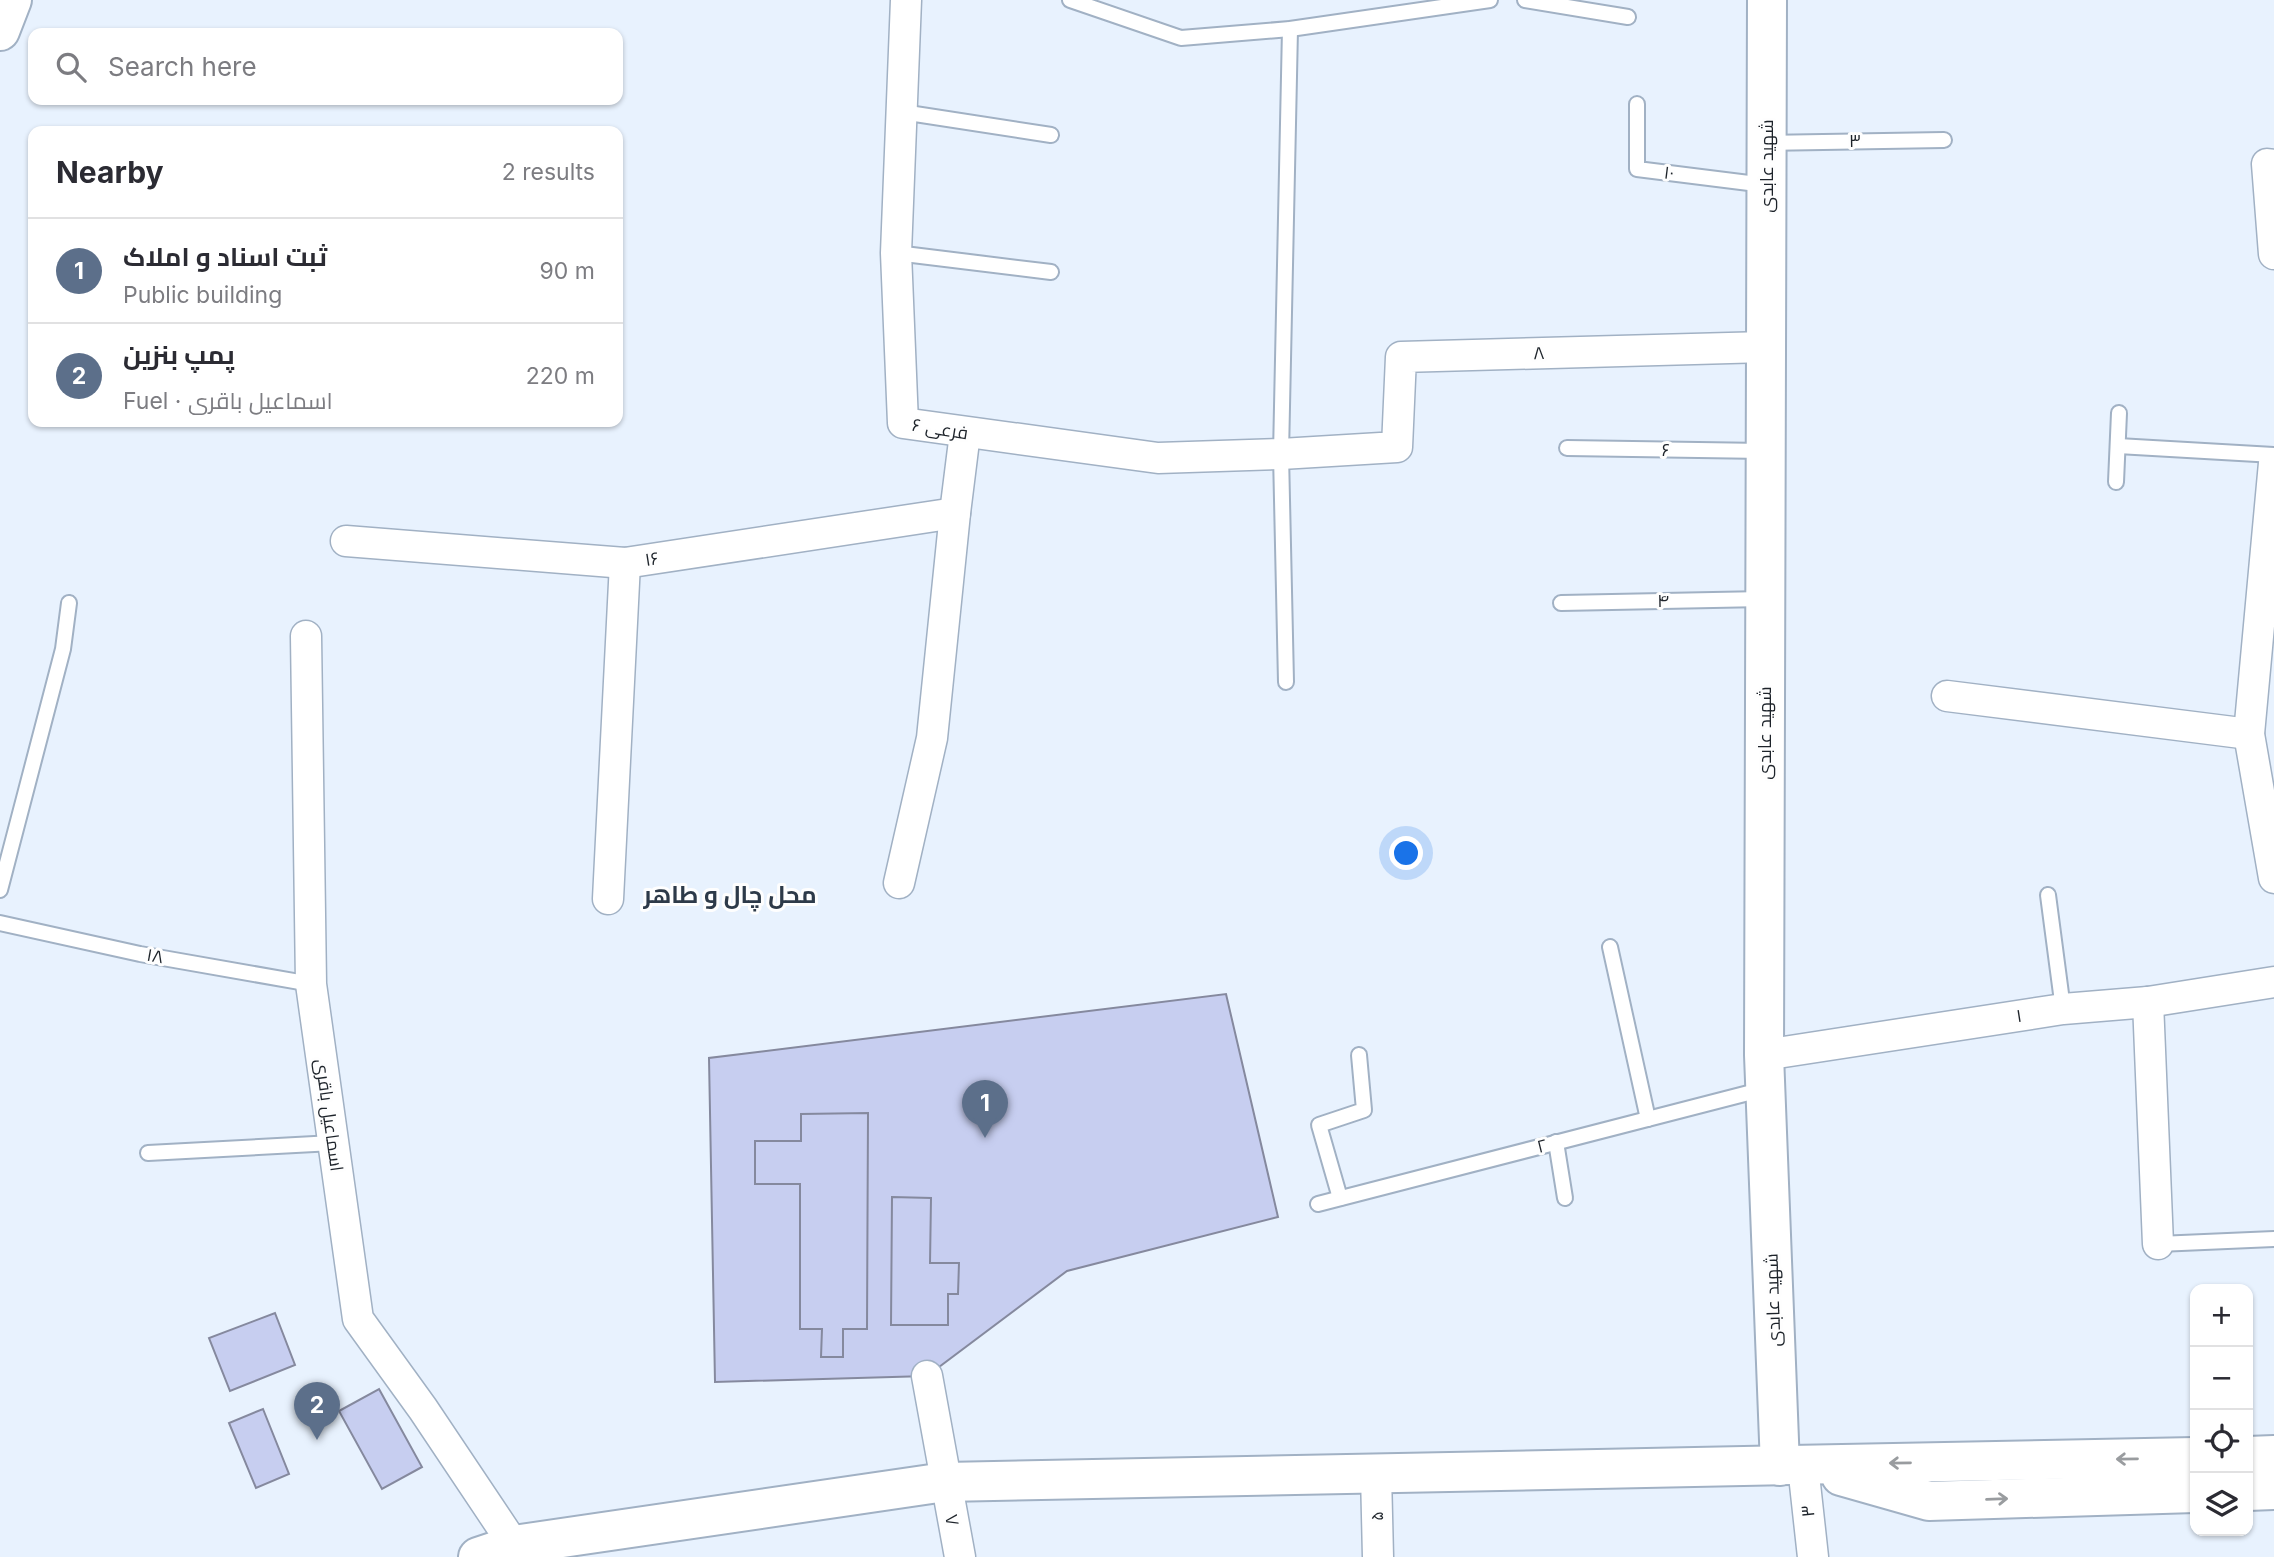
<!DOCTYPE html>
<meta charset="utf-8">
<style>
body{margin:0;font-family:Inter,Cairo,sans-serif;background:#f2f2f3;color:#2b2b33}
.controls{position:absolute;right:21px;bottom:21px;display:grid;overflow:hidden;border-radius:14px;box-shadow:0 2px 5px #0004}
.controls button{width:63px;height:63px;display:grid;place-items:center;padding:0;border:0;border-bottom:2px solid #e1e1e2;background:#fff;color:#2b2b33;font:35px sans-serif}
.you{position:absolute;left:1407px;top:854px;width:24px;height:24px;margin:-18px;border:5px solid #fff;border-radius:50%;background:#1a73e8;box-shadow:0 0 0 10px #1a73e833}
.badge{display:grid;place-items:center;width:46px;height:46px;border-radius:50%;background:#b3224f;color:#fff;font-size:23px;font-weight:700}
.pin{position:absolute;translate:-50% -58px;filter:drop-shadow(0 2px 4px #0008)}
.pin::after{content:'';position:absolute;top:37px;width:24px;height:21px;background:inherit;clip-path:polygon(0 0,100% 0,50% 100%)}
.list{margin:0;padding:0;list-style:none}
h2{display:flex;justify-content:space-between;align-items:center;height:91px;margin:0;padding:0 28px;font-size:30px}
h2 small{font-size:23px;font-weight:400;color:#7c7c81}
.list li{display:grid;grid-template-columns:46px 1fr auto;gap:21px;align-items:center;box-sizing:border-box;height:105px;padding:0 28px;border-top:2px solid #e1e1e2}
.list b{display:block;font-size:26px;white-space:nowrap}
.list p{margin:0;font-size:23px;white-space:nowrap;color:#7c7c81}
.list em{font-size:23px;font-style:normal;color:#7c7c81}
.icon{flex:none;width:38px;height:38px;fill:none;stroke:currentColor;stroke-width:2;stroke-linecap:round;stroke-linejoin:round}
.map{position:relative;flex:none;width:2274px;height:1557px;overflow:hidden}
.search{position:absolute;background:#fff;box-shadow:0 2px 5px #0004;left:28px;top:28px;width:595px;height:77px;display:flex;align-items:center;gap:18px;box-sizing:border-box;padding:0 24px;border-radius:14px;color:#7c7c81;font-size:26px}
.panel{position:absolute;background:#fff;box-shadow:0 2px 5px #0004;left:28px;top:126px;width:595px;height:301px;border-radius:14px}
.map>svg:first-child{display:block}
.building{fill:#c7cef0;stroke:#85899e;stroke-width:2}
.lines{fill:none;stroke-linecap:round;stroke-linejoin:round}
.service-casing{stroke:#a1b1c4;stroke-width:18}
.minor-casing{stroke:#a1b1c4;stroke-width:33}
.secondary-casing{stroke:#a1b1c4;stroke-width:42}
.service{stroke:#fff;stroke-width:14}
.minor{stroke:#fff;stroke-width:30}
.secondary{stroke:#fff;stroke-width:38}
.oneway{stroke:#999c9f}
.labels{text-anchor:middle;stroke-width:6;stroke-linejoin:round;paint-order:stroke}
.street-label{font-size:18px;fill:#1d232a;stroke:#fefefe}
.district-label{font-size:24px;font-weight:bold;fill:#2d3a49;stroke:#fefefe}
</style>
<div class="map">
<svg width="2274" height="1557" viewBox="0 0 2274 1557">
<rect width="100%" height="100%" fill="#e8f2fe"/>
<!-- building -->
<g class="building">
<path d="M 1226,994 L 1278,1217 L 1067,1271 L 927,1376 L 715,1382 L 709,1058 Z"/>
<path d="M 868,1113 L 867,1329 L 843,1329 L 843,1357 L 821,1357 L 822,1329 L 800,1329 L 800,1184 L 755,1184 L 755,1141 L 801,1141 L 801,1114 Z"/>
<path d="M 892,1197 L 931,1198 L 930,1263 L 959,1263 L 958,1294 L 948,1294 L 948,1325 L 891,1325 Z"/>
<path d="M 275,1313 L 295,1365 L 230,1391 L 209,1338 Z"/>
<path d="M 379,1389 L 422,1467 L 382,1489 L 339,1411 Z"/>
<path d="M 263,1409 L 289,1474 L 256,1488 L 229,1423 Z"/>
</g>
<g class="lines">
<defs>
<g id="service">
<path d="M 1070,0 L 1181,38 L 1290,29 L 1490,0"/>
<path d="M 1525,0 L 1628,17"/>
<path d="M 1637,104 L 1637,169 L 1765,185"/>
<path d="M 902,112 L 1051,135"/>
<path d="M 1768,143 L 1944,140"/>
<path d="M 896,253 L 1051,272"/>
<path d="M 2118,446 L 2274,455"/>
<path d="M 1567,448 L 1764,451"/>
<path d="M 2116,482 L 2119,413"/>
<path d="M 1561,603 L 1764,599"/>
<path d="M 1286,682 L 1281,454 L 1290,29"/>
<path d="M 0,890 L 63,649 L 69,603"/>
<path d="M 2048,895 L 2063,1009"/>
<path d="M 0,923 L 140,954 L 311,984"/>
<path d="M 1610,947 L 1648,1119"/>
<path d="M 1556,1142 L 1565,1198"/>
<path d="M 148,1153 L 333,1143"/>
<path d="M 1340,1198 L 1319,1125 L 1364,1110 L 1359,1055"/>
<path d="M 1318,1204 L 1764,1089"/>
<path d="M 2158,1244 L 2274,1239"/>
</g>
<g id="minor">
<path d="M 906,0 L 896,253 L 903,423 L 1158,458 L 1281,454 L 1397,447 L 1401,357 L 1766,347"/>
<path d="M 2274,165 L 2267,164 L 2274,254"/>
<path d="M 2274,463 L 2249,734 L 2274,878"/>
<path d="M 346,541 L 625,563 L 955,513"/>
<path d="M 306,636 L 311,984 L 358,1319 L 423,1409 L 514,1545 L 528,1557"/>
<path d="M 1947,696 L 2249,734"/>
<path d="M 899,883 L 932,738 L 955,513 L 965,433"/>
<path d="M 608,899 L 625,563"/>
<path d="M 2148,1002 L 2158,1244"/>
<path d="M 1764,1055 L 2063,1009 L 2148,1002 L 2274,982"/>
<path d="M 927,1376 L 960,1557"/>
<path d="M 1803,1466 L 1813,1557"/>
<path d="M 1376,1474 L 1378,1557"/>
</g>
<g id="secondary">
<path d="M 1767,0 L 1764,1055 L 1780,1466"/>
<path d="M 0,31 L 12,0"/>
<path d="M 2248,1456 L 2274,1455"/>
<path d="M 1841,1476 L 1929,1501 L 2195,1493"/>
<path d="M 2248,1491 L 2274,1490"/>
<path d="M 478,1557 L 514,1545 L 945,1482 L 2195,1457"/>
</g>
</defs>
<!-- service casing -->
<use href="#service" class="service-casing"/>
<!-- minor casing -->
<use href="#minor" class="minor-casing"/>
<!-- secondary casing -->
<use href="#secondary" class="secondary-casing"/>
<!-- service -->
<use href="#service" class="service"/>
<!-- minor -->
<use href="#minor" class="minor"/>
<!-- secondary -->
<use href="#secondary" class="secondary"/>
</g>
<!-- one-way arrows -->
<defs><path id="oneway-shaft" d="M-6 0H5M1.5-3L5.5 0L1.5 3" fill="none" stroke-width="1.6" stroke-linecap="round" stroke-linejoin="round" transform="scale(1.75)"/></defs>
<g class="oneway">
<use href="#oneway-shaft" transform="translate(2127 1459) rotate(179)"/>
<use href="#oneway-shaft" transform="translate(1900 1463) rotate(179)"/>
<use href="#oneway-shaft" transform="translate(1997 1499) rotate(-2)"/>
</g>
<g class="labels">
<!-- street labels -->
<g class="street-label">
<text transform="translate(1855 141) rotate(-1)" y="6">۳</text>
<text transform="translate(1767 166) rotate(-90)" y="6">شهید عابدی</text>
<text transform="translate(1669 173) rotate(7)" y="6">۱۰</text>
<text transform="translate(1539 353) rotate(-2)" y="6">۸</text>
<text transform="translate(940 429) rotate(9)" y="6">فرعی ۶</text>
<text transform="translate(1666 450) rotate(1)" y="6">۶</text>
<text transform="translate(652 559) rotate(-9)" y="6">۱۶</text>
<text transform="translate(1663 601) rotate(-1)" y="6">۴</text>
<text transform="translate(1765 733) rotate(-90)" y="6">شهید عابدی</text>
<text transform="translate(155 956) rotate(10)" y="6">۱۸</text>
<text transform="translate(2019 1016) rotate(-9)" y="6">۱</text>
<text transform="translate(329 1115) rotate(82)" y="6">اسماعیل باقری</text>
<text transform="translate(1542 1146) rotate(-14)" y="6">۲</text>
<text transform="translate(1773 1300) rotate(-92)" y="6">شهید عابدی</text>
<text transform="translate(1808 1511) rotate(-96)" y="6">۳</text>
<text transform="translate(1377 1516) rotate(-92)" y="6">۵</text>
<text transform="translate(952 1520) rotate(79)" y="6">۷</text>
</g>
<!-- district labels -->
<g class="district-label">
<text x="730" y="903">محل چال و طاهر</text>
</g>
</g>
</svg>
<div class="controls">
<button>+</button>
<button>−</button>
<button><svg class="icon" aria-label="locate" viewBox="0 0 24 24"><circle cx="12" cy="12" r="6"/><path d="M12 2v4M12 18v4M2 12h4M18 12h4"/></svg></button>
<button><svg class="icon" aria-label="layers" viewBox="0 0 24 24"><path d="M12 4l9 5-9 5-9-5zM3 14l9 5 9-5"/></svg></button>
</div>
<div class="you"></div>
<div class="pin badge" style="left:985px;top:1138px;background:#5c6f8a">1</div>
<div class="pin badge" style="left:317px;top:1440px;background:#5c6f8a">2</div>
<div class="search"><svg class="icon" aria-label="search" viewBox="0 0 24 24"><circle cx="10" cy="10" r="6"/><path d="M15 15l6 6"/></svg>Search here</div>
<section class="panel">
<h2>Nearby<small>2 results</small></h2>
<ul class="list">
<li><span class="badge" style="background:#5c6f8a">1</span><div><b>ثبت اسناد و املاک</b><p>Public building</p></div><em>90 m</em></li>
<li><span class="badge" style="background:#5c6f8a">2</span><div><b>پمپ بنزین</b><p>Fuel · اسماعیل باقری</p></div><em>220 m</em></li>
</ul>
</section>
</div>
